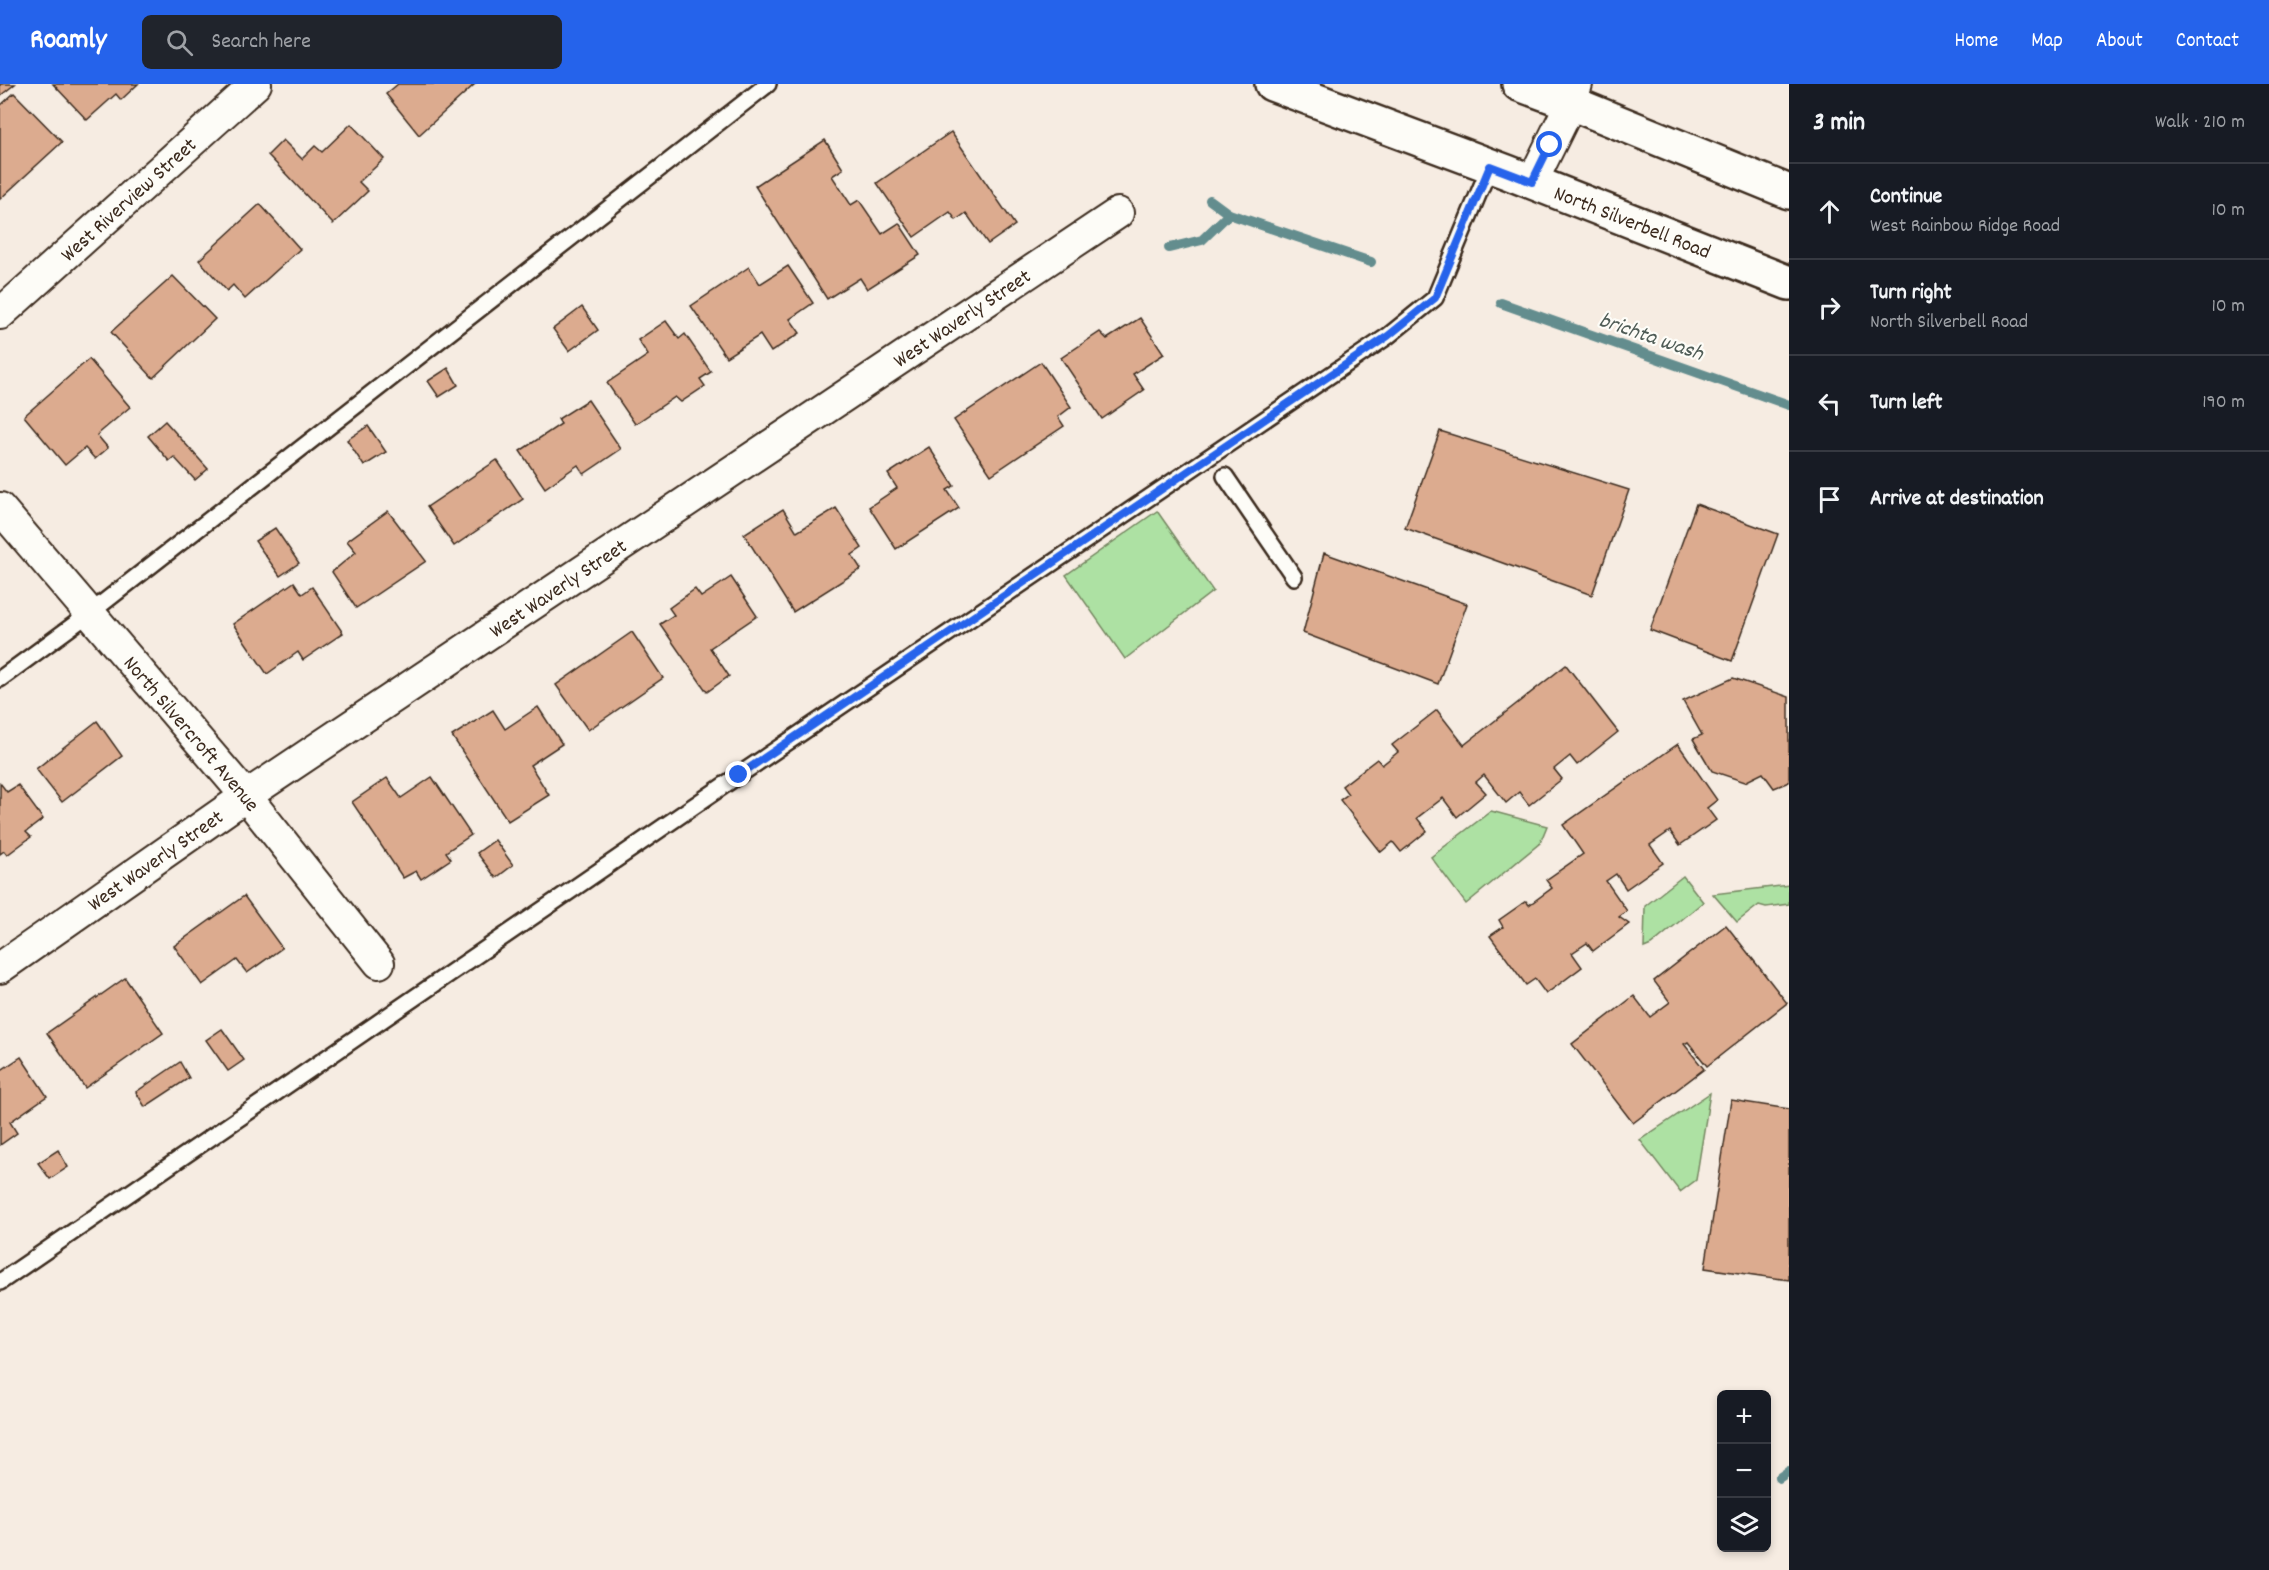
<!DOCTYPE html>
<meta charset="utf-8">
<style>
body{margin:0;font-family:Dekko,sans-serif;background:#20242c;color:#f1f3f6}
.controls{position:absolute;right:18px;bottom:18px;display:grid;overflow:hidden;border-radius:9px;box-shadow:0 3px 9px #0003}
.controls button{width:54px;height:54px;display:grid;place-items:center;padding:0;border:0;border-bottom:2px solid #363941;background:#171b24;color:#f1f3f6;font:30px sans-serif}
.stop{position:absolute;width:18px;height:18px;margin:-14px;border:4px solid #2563eb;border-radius:50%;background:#fff}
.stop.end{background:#2563eb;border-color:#fff;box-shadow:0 2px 6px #0008}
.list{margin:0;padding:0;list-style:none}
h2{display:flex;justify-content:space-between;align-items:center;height:78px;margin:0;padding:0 24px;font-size:26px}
h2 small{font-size:20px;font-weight:400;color:#9ea1a6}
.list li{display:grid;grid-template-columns:39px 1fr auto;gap:18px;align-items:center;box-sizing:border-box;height:96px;padding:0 24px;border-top:2px solid #363941}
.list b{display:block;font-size:22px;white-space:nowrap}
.list p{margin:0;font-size:20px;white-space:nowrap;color:#9ea1a6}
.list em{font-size:20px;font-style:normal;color:#9ea1a6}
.icon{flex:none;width:33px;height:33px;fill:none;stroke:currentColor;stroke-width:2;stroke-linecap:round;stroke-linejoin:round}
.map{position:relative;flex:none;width:1789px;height:1486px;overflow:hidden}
header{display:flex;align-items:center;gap:36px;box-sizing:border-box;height:84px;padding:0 30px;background:#2563eb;color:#fff}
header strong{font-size:28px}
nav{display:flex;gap:33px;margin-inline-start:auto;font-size:21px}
.search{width:420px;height:54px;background:#20242c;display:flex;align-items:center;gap:15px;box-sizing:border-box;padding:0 21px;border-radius:9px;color:#9ea1a6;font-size:22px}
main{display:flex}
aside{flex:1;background:#171b24}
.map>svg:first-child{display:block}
.green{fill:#ade1a3;stroke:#748660;stroke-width:1.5}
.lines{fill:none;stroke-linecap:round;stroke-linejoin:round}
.stream{stroke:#648d8e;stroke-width:10}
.building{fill:#dcab8f;stroke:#3b2a1e;stroke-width:1.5}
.service-casing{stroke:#3b2a1e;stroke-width:20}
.minor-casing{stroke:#3b2a1e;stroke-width:34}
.secondary-casing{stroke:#3b2a1e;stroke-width:38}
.service{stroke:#fdfcf7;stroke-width:15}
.minor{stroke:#fdfcf7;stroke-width:30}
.secondary{stroke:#fdfcf7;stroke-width:33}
.route{stroke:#2563eb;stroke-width:8}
.labels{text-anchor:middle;stroke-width:4.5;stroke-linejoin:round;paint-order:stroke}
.street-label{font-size:21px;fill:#3b2a1e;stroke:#fdfcf7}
.water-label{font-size:22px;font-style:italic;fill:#4f5c56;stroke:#fdfcf7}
</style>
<header>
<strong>Roamly</strong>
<div class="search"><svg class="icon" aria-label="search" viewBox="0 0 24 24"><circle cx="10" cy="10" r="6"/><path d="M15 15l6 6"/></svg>Search here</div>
<nav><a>Home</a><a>Map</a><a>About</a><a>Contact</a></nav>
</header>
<main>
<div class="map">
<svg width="1789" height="1486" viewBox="0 0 1789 1486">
<rect width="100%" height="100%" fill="#f6ece2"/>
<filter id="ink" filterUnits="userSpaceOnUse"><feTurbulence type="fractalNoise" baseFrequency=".0167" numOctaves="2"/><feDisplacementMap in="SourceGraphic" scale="12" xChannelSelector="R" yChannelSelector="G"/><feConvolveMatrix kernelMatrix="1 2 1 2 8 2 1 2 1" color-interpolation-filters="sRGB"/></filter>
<g filter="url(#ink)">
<!-- green -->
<g class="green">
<path d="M 1157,427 L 1213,507 L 1125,575 L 1066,491 Z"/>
<path d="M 1491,727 L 1547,742 L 1540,759 L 1466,820 L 1431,773 Z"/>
<path d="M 1683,792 L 1703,818 L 1651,861 L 1644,864 L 1645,822 Z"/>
<path d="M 1789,801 L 1789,820 L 1766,823 L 1759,821 L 1737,838 L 1713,810 Z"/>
<path d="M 1710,1009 L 1696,1096 L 1680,1108 L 1640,1056 Z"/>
</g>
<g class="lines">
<!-- stream -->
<g class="stream">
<path d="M 1210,116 L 1229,130 L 1371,178"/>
<path d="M 1169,164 L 1202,156 L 1229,130"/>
<path d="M 1501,219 L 1789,321"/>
<path d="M 1779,1394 L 1789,1387"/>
</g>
</g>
<!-- building -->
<g class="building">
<path d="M 0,0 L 15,0 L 0,12 Z"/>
<path d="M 53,0 L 138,0 L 121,16 L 116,10 L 87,36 Z"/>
<path d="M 398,0 L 475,0 L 419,51 L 386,10 Z"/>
<path d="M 14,9 L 62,58 L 0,115 L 0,22 Z"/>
<path d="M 351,40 L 384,75 L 359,98 L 368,107 L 333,140 L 268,71 L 283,56 L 302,75 L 315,62 L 322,68 Z"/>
<path d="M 951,48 L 1015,141 L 988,160 L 966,129 L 956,136 L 950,128 L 914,153 L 877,99 Z"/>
<path d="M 825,56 L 843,85 L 832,92 L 851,121 L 859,116 L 882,150 L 899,139 L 920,171 L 867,205 L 860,194 L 827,215 L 755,102 Z"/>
<path d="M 260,120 L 300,165 L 245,215 L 233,201 L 227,207 L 199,176 Z"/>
<path d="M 788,182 L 813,219 L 790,235 L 800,249 L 771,268 L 760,251 L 726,273 L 691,222 L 749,183 L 760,200 Z"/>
<path d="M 173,192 L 215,235 L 153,294 L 111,248 Z"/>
<path d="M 582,223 L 598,246 L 569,267 L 553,245 Z"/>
<path d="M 1140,234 L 1164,270 L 1133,290 L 1144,306 L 1102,335 L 1061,274 L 1100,248 L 1107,255 Z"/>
<path d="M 666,237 L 679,255 L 685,250 L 711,288 L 700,295 L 705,302 L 681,318 L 675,313 L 635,340 L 607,299 L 648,271 L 638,256 Z"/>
<path d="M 89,275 L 130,323 L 97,351 L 108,364 L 95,375 L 85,364 L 65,381 L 24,332 Z"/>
<path d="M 1041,278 L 1071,323 L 1058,333 L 1064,342 L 991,391 L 954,336 Z"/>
<path d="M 448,284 L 458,301 L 439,313 L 428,297 Z"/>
<path d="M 588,316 L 621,365 L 584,390 L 578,381 L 545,404 L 520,367 L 561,340 L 558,335 Z"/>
<path d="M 165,337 L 208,385 L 195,396 L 174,373 L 169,377 L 148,352 Z"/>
<path d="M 368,342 L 386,368 L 364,382 L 347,356 Z"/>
<path d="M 1440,347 L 1629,406 L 1592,511 L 1405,444 Z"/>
<path d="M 929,363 L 954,402 L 947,406 L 959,424 L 896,465 L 869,423 L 897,404 L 888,390 Z"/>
<path d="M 497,376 L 523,415 L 454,462 L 427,423 Z"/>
<path d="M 1696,420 L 1778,450 L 1732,577 L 1650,546 Z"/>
<path d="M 836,424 L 862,464 L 852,471 L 861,485 L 793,528 L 744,450 L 783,425 L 797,448 Z"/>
<path d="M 388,427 L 426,477 L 356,524 L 332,488 L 356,468 L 347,457 Z"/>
<path d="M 275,444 L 299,479 L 280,492 L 255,457 Z"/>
<path d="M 1324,469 L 1467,520 L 1438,600 L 1303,549 Z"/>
<path d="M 731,493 L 757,532 L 710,564 L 729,592 L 707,608 L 660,540 L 674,531 L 669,524 L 695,505 L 701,513 Z"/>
<path d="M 294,498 L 302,510 L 312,503 L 343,549 L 303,576 L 298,568 L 267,590 L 233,540 Z"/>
<path d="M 632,548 L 663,594 L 588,646 L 556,601 Z"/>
<path d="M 1566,581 L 1618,648 L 1577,681 L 1570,672 L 1554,685 L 1562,695 L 1529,721 L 1519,708 L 1506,719 L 1484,691 L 1476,698 L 1486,709 L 1457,733 L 1443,714 L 1417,734 L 1427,747 L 1401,768 L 1393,758 L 1381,768 L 1340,716 L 1348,710 L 1342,702 L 1377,675 L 1382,681 L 1398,668 L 1392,661 L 1437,626 L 1464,661 Z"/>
<path d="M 1733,594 L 1789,613 L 1789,698 L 1774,704 L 1763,689 L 1745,698 L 1712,687 L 1693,655 L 1702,651 L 1683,617 Z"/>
<path d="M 538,623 L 562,660 L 530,681 L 549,711 L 508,737 L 452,652 L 493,626 L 505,645 Z"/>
<path d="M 97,637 L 122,672 L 62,718 L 36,685 Z"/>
<path d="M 1678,660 L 1717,716 L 1707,724 L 1716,736 L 1680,761 L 1670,747 L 1650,761 L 1663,779 L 1626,805 L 1616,790 L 1606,797 L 1627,827 L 1619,833 L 1629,840 L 1593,867 L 1587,859 L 1572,869 L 1582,883 L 1546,910 L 1535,895 L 1526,901 L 1490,852 L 1503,843 L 1499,836 L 1526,817 L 1529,821 L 1552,804 L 1546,796 L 1583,770 L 1563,741 Z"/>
<path d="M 432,693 L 471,751 L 446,768 L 451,775 L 421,795 L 416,787 L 403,794 L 352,718 L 387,694 L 401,714 Z"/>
<path d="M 0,699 L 7,708 L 18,701 L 43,735 L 26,748 L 31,753 L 7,771 L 4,767 L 0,770 Z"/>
<path d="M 495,756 L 513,781 L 496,794 L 477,769 Z"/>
<path d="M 244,812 L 282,864 L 247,889 L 237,876 L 202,901 L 174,862 Z"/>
<path d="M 1726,841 L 1787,919 L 1707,982 L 1688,958 L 1684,960 L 1704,985 L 1633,1039 L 1572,960 L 1634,912 L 1650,933 L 1670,918 L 1654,897 Z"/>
<path d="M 125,894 L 163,949 L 85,1004 L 47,949 Z"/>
<path d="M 222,945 L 244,976 L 228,987 L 206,956 Z"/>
<path d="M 21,973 L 47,1012 L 10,1038 L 17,1049 L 0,1061 L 0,987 Z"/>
<path d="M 180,978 L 189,994 L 145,1023 L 136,1008 Z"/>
<path d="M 1731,1016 L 1789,1025 L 1789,1196 L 1705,1184 Z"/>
<path d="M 58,1066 L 68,1083 L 50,1095 L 38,1079 Z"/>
</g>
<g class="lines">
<defs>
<g id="service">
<path d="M 1225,392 L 1294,493"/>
<path d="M 0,595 L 90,529 L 768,0"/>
<path d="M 0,1198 L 739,691 L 1388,252 L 1435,214 L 1490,82"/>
</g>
<g id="minor">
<path d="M 1532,98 L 1571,19 L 1577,0"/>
<path id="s1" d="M 0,230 L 256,0"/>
<path id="s2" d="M 0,424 L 246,712 L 379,879"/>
<path id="s3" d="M 0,884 L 246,712 L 1118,129"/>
</g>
<g id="secondary">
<path id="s4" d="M 1272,0 L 1507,88 L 1789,199"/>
<path d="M 1519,0 L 1571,19 L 1789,108"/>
</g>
</defs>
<!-- service casing -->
<use href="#service" class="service-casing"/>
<!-- minor casing -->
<use href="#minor" class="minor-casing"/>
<!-- secondary casing -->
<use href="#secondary" class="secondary-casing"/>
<!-- service -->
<use href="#service" class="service"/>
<!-- minor -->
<use href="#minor" class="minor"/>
<!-- secondary -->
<use href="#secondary" class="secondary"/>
</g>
</g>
<g class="lines" filter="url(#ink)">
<!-- route -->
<path class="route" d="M 739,691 L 1388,252 L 1435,214 L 1490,82 L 1532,98 L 1550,61"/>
</g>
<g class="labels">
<!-- street labels -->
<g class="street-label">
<text dy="7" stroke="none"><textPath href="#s1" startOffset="172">West Riverview Street</textPath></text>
<text dy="7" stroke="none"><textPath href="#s4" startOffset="386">North Silverbell Road</textPath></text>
<text dy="7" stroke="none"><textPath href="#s3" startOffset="1161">West Waverly Street</textPath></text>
<text dy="7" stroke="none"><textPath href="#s3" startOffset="675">West Waverly Street</textPath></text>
<text dy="7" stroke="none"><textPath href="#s2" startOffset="296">North Silvercroft Avenue</textPath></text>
<text dy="7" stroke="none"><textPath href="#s3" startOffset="189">West Waverly Street</textPath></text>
</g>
<!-- water labels -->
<g class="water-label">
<text transform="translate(1652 251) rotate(19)" y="8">brichta wash</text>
</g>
</g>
</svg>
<div class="controls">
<button>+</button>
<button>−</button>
<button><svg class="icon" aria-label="layers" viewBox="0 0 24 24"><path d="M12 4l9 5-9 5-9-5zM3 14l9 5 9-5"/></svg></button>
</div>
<div class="stop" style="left:1550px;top:61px"></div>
<div class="stop end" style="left:739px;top:691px"></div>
</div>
<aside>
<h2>3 min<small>Walk · 210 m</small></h2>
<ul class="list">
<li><svg class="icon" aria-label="ahead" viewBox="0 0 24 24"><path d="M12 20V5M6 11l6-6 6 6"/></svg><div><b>Continue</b><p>West Rainbow Ridge Road</p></div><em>10 m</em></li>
<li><svg class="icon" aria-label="right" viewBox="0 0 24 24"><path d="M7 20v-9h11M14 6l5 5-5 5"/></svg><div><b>Turn right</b><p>North Silverbell Road</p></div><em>10 m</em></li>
<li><svg class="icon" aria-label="left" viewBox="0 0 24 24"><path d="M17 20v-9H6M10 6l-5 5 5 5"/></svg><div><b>Turn left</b></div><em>190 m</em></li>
<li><svg class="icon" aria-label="arrive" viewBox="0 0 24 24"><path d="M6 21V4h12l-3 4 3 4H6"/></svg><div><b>Arrive at destination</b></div></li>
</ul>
</aside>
</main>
